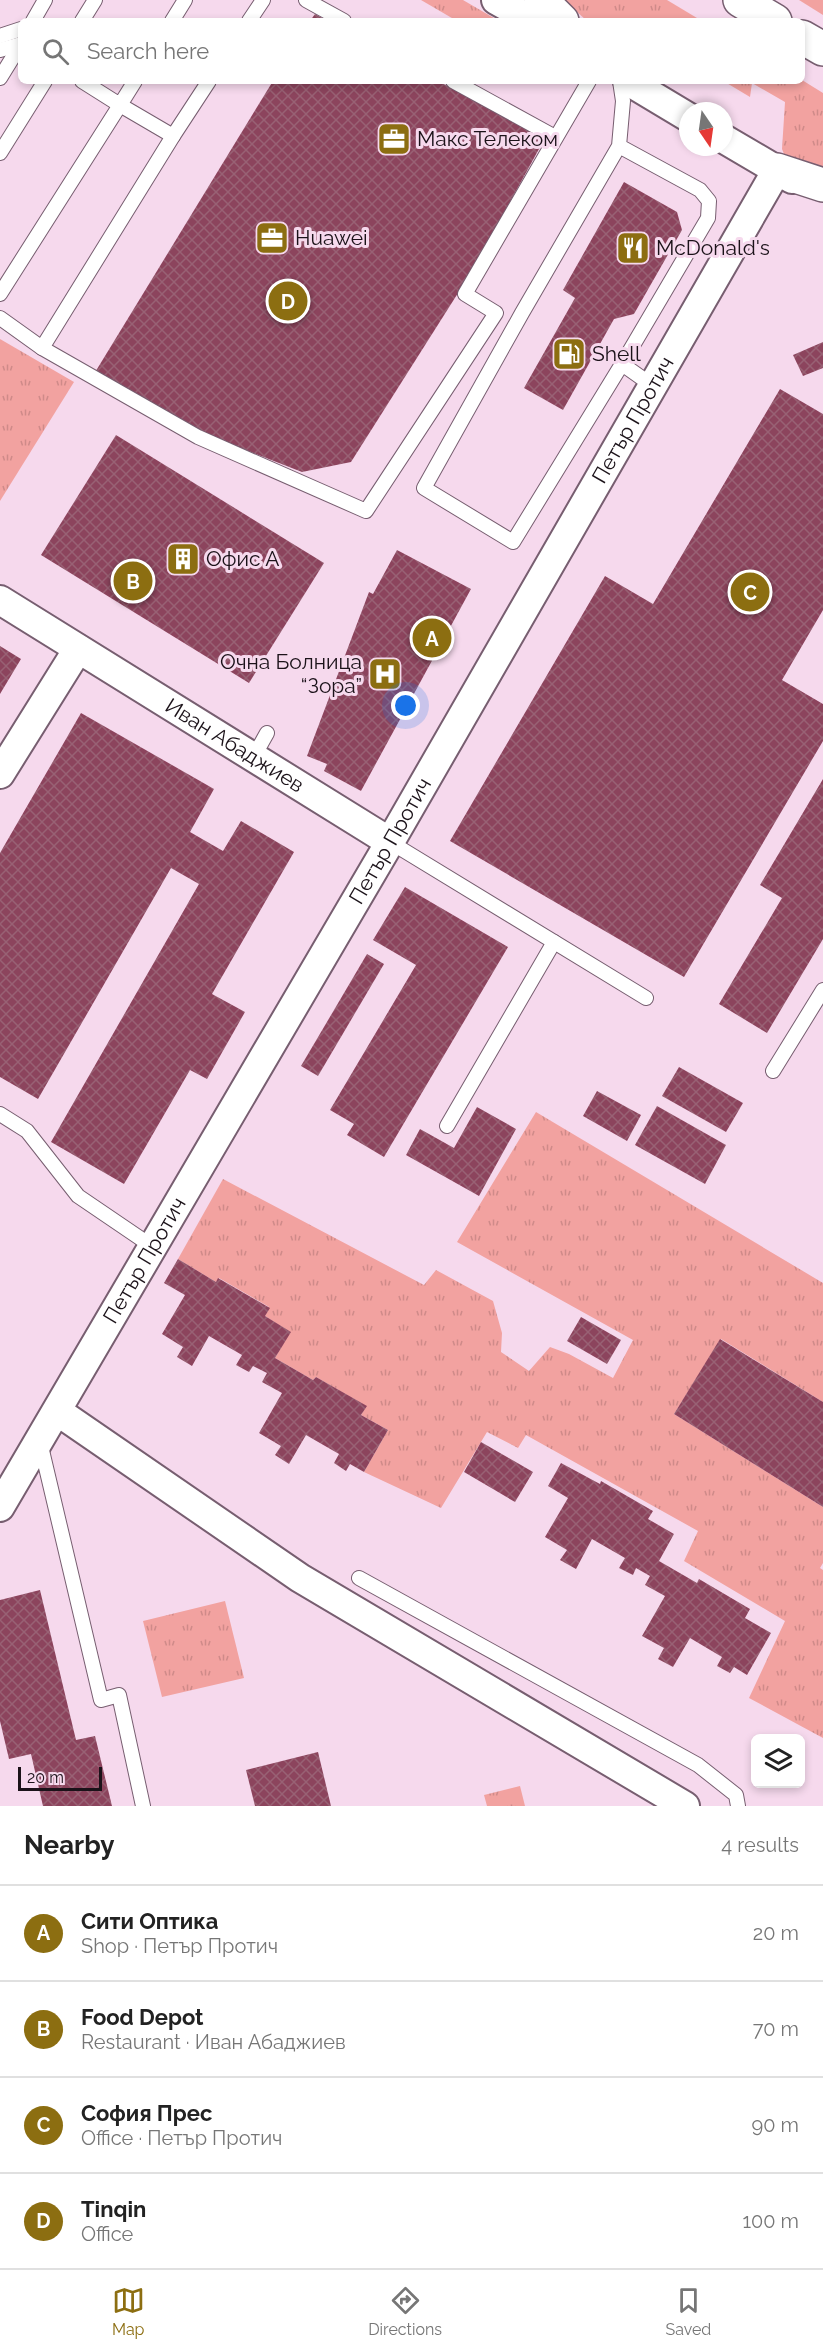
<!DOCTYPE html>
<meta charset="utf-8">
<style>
body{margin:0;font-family:Raleway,sans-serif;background:#f6f6f6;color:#222}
.controls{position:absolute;right:18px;bottom:18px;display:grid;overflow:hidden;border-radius:9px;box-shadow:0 3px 9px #0003}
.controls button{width:54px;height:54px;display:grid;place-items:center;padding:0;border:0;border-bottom:2px solid #e0e0e0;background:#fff;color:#222;font:30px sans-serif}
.compass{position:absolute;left:679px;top:102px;width:54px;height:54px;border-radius:50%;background:#fff;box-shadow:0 3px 9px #0003;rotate:167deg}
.scale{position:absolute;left:18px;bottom:15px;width:84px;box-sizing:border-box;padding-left:6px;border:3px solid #1b1219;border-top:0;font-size:16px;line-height:21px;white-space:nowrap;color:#1b1219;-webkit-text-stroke:4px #f6d9ed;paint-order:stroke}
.you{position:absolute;left:406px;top:706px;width:21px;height:21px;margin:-15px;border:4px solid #fff;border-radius:50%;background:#1a73e8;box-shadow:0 0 0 9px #1a73e833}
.badge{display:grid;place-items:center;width:39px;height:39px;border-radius:50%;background:#8c6e11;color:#fff;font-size:20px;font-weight:700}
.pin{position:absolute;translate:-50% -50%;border:3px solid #fff;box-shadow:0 2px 6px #0006}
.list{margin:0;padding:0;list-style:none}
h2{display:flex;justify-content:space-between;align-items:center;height:78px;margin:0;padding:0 24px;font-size:26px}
h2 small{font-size:20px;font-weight:400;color:#767676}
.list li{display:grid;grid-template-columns:39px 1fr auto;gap:18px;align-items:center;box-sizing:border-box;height:96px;padding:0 24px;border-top:2px solid #e0e0e0}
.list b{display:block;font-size:22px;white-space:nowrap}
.list p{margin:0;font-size:20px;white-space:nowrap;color:#767676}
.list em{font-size:20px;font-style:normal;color:#767676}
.icon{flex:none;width:33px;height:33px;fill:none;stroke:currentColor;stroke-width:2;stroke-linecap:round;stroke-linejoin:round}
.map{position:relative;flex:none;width:823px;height:1806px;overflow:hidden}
.search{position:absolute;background:#fff;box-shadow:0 3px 9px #0003;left:18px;right:18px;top:18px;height:66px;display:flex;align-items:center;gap:15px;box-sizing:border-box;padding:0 21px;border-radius:9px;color:#767676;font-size:22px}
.sheet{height:462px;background:#fff}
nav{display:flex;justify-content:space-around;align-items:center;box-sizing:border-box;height:84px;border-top:2px solid #e0e0e0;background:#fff;font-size:16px;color:#767676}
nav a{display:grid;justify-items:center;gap:3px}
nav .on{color:#8c6e11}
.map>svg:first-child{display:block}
.grass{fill:url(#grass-tufts)}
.building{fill:url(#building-cross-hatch)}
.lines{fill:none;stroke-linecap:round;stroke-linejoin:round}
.service-casing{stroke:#775e70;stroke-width:16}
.minor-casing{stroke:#775e70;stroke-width:32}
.trunk-casing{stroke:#775e70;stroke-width:36}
.service{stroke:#fff;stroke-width:14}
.minor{stroke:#fff;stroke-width:28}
.trunk{stroke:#fff;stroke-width:33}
.labels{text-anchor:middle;stroke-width:6;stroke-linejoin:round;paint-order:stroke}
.poi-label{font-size:21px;fill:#1b1219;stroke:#f6d9ed;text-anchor:start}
.street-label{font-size:21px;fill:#1b1219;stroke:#f6d9ed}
</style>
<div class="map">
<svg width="823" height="1806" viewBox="0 0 823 1806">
<defs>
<pattern id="grass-tufts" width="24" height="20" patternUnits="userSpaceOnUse" patternTransform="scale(1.5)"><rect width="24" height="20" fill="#f2a2a0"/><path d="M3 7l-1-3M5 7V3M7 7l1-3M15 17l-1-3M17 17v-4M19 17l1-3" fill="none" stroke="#cf8a89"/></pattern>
<pattern id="building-cross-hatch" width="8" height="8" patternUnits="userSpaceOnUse" patternTransform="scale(1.5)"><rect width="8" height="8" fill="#8c445d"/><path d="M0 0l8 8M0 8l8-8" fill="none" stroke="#986174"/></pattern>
</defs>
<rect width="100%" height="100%" fill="#f6d9ed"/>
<!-- grass -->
<g class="grass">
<path d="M 421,0 L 463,0 L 499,21 L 457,21 Z"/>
<path d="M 564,0 L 667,0 L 702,21 L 587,21 Z"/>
<path d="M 799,0 L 823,0 L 823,15 Z"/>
<path d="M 802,80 L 823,93 L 823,173 L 784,154 L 782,149 L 785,102 L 752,83 L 750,97 L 725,82 Z"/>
<path d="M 0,339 L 74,382 L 0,501 Z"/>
<path d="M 536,1112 L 823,1283 L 823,1402 L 721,1339 L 674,1414 L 823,1507 L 823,1563 L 820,1568 L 823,1570 L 823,1738 L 749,1698 L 785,1621 L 684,1561 L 698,1531 L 526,1435 L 518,1448 L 487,1432 L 441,1508 L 364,1472 L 388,1430 L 361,1415 L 366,1406 L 316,1377 L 313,1380 L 275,1358 L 290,1332 L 265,1316 L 269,1307 L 219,1278 L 216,1282 L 178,1259 L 223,1179 L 424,1285 L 436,1270 L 493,1301 L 502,1333 L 501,1352 L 529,1371 L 550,1347 L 569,1354 L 613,1378 L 633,1340 L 457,1242 Z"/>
<path d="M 225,1601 L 244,1678 L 162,1697 L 143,1621 Z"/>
<path d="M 520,1786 L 525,1806 L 487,1806 L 484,1795 Z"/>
</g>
<!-- building -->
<g class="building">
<path d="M 315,14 L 327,21 L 310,21 Z"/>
<path d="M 273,81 L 438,81 L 545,138 L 472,271 L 351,462 L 302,472 L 185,426 L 94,374 Z"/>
<path d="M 624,182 L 677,212 L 682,230 L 634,314 L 614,319 L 563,410 L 524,388 L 575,298 L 563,290 Z"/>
<path d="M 823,342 L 823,368 L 803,376 L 793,355 Z"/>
<path d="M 780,389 L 823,414 L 823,610 L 782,680 L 823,704 L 823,741 L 684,977 L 450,841 L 605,576 L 653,604 Z"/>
<path d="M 116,435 L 324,563 L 249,683 L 41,555 Z"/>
<path d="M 397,550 L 471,589 L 361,791 L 324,771 L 327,764 L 307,756 L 369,592 L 373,594 Z"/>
<path d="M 0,646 L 21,659 L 0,694 Z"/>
<path d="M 81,713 L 214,789 L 190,832 L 223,851 L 241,821 L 294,852 L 212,994 L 245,1012 L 207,1079 L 190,1070 L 124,1184 L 51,1142 L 199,884 L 171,868 L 38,1099 L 0,1077 L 0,853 Z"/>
<path d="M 823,779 L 823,939 L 767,1033 L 719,1004 L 782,898 L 760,885 Z"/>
<path d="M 405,887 L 508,947 L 384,1157 L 347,1135 L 354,1124 L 330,1110 L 416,965 L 373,940 Z"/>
<path d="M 367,954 L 384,964 L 318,1076 L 301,1066 Z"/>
<path d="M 679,1067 L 743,1103 L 726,1132 L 662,1096 Z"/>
<path d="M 597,1091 L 641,1115 L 627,1141 L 583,1116 Z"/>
<path d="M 657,1106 L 726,1145 L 705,1184 L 635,1145 Z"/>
<path d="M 477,1107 L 516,1129 L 479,1196 L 406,1155 L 420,1129 L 454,1148 Z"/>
<path d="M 178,1259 L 216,1282 L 218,1278 L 270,1308 L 265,1316 L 291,1332 L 275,1358 L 313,1380 L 316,1377 L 367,1406 L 361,1415 L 388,1430 L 364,1472 L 350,1464 L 346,1471 L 334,1463 L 339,1454 L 306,1435 L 289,1464 L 275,1455 L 281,1446 L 259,1433 L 282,1393 L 262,1382 L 267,1373 L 253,1366 L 249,1372 L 236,1365 L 242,1355 L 209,1336 L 192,1366 L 177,1357 L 183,1347 L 162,1334 L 185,1295 L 164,1283 Z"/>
<path d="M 581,1317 L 621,1340 L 607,1364 L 567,1341 Z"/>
<path d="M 720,1339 L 823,1402 L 823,1507 L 674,1414 Z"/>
<path d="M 481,1442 L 533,1472 L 515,1502 L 464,1472 Z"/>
<path d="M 561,1463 L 600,1484 L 601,1481 L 653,1511 L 648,1519 L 674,1534 L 659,1561 L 697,1583 L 699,1579 L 750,1609 L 745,1618 L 771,1633 L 747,1675 L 734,1667 L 730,1673 L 717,1666 L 722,1657 L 690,1638 L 673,1667 L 658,1659 L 664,1648 L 642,1636 L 665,1596 L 645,1585 L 650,1576 L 636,1568 L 633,1575 L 619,1568 L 625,1558 L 592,1539 L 576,1569 L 560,1560 L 567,1550 L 545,1537 L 568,1498 L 548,1486 Z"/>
<path d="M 40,1590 L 76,1740 L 95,1736 L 112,1806 L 43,1806 L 31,1754 L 9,1759 L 0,1721 L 0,1600 Z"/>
<path d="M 318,1752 L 331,1806 L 255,1806 L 246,1770 Z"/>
</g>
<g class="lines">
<defs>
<g id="service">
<path d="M 306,0 L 344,21"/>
<path d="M 33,21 L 45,0"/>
<path d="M 82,21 L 95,0"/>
<path d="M 172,21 L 185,0"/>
<path d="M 249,21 L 263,0"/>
<path d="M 0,36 L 21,29"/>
<path d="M 0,50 L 21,44"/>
<path d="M 0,78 L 21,44"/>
<path d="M 82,81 L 120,105 L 135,81"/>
<path d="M 453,81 L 555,137"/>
<path d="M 173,136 L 209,81"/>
<path d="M 619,146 L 700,190 L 709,201 L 708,218 L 622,364 L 513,542 L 424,488 L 522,313 L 619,146 L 623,101 L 620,81"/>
<path d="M 0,153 L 45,81"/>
<path d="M 0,294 L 120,105 L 173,136 L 42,348"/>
<path d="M 0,318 L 42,348 L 198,437 L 366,511 L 496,313 L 465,294 L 589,81"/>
<path d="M 622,364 L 653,386"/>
<path d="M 253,758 L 267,733"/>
<path d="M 390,842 L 646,998"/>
<path d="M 773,1071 L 823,990"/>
<path d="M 0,1114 L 27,1131 L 78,1196 L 153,1247"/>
<path d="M 447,1126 L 554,942"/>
<path d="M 40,1442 L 101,1700 L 119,1695 L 143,1806"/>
<path d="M 359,1578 L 698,1765 L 736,1795 L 738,1806"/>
</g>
<g id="minor">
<path d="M 496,0 L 533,21"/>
<path d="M 628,81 L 688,117"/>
<path d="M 724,139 L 792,179"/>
<path id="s1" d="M 0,600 L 390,842"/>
<path d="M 0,774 L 78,649"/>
<path d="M 57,1411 L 300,1578 L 685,1806"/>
<path id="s2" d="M 0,1507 L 390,842 L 777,170"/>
</g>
<g id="trunk">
<path d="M 541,0 L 562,21"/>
<path d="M 740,0 L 775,21"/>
<path d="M 802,37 L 823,49"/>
<path d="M 777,170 L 823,185"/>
</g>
</defs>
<!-- service casing -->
<use href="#service" class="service-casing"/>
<!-- minor casing -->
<use href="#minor" class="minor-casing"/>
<!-- trunk casing -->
<use href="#trunk" class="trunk-casing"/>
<!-- service -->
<use href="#service" class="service"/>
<!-- minor -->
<use href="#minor" class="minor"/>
<!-- trunk -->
<use href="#trunk" class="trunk"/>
</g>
<!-- icons -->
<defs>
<symbol id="office-square" viewBox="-11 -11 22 22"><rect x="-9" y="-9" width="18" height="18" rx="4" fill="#8c6e11" stroke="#f6d9ed"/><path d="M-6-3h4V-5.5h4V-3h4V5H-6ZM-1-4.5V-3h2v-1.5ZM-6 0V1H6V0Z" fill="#fff"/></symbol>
<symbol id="restaurant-square" viewBox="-11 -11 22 22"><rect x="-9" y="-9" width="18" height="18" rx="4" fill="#8c6e11" stroke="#f6d9ed"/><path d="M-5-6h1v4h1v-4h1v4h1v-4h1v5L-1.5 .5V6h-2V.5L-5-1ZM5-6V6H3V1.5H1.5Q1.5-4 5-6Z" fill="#fff"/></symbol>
<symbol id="fuel-square" viewBox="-11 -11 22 22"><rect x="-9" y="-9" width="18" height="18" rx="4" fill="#8c6e11" stroke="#f6d9ed"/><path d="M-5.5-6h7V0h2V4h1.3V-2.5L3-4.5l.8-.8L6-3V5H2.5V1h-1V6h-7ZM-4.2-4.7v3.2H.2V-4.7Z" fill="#fff"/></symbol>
<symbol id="building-square" viewBox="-11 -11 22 22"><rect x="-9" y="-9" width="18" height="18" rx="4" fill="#8c6e11" stroke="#f6d9ed"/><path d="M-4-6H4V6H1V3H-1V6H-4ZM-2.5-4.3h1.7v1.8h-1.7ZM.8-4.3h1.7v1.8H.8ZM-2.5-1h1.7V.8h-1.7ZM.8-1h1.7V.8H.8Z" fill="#fff"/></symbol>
<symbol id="hospital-square" viewBox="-11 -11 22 22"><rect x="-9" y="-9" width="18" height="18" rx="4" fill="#8c6e11" stroke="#f6d9ed"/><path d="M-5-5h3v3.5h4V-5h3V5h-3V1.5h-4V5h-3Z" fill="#fff"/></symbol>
</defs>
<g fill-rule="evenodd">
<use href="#office-square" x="375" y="120" width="38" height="38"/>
<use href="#office-square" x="253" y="219" width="38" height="38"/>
<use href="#restaurant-square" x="614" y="229" width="38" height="38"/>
<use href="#fuel-square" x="550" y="335" width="38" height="38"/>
<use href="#building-square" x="164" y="540" width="38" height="38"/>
<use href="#hospital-square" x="366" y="655" width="38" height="38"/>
</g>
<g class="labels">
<!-- poi labels -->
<g class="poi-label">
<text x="417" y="146">Макс Телеком</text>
<text x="295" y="245">Huawei</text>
<text x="656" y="255">McDonald's</text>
<text x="592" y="361">Shell</text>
<text x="206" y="566">Офис А</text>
<text x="362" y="669" text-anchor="end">Очна Болница<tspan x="362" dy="24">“Зора”</tspan></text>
</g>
<!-- street labels -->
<g class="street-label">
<text dy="7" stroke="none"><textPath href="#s2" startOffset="1258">Петър Протич</textPath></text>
<text dy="7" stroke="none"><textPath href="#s1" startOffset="276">Иван Абаджиев</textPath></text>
<text dy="7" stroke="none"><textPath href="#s2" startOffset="772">Петър Протич</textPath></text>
<text dy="7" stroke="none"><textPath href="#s2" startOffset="286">Петър Протич</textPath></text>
</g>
</g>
</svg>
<div class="controls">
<button><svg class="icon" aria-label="layers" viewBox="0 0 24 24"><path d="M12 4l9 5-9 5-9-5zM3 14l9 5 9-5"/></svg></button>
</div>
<svg class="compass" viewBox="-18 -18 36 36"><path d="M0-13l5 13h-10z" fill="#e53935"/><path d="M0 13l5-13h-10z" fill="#767676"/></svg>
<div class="scale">20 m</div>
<div class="you"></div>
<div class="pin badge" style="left:432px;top:638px">A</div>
<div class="pin badge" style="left:133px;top:581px">B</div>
<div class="pin badge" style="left:750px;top:592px">C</div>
<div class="pin badge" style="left:288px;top:301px">D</div>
<div class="search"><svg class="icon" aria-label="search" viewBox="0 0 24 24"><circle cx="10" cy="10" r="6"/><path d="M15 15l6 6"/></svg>Search here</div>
</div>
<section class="sheet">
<h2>Nearby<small>4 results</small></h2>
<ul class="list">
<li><span class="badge">A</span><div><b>Сити Оптика</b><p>Shop · Петър Протич</p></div><em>20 m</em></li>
<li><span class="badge">B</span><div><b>Food Depot</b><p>Restaurant · Иван Абаджиев</p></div><em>70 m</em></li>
<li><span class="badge">C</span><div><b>София Прес</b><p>Office · Петър Протич</p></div><em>90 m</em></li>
<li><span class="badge">D</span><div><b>Tinqin</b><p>Office</p></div><em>100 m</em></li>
</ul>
</section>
<nav>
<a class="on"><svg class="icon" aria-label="map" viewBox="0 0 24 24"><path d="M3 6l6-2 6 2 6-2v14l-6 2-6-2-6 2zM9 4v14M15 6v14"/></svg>Map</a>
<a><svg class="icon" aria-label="directions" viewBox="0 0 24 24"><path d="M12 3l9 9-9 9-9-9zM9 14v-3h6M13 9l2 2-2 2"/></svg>Directions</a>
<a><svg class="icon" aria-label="saved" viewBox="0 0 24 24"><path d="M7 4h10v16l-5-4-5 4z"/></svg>Saved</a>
</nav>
